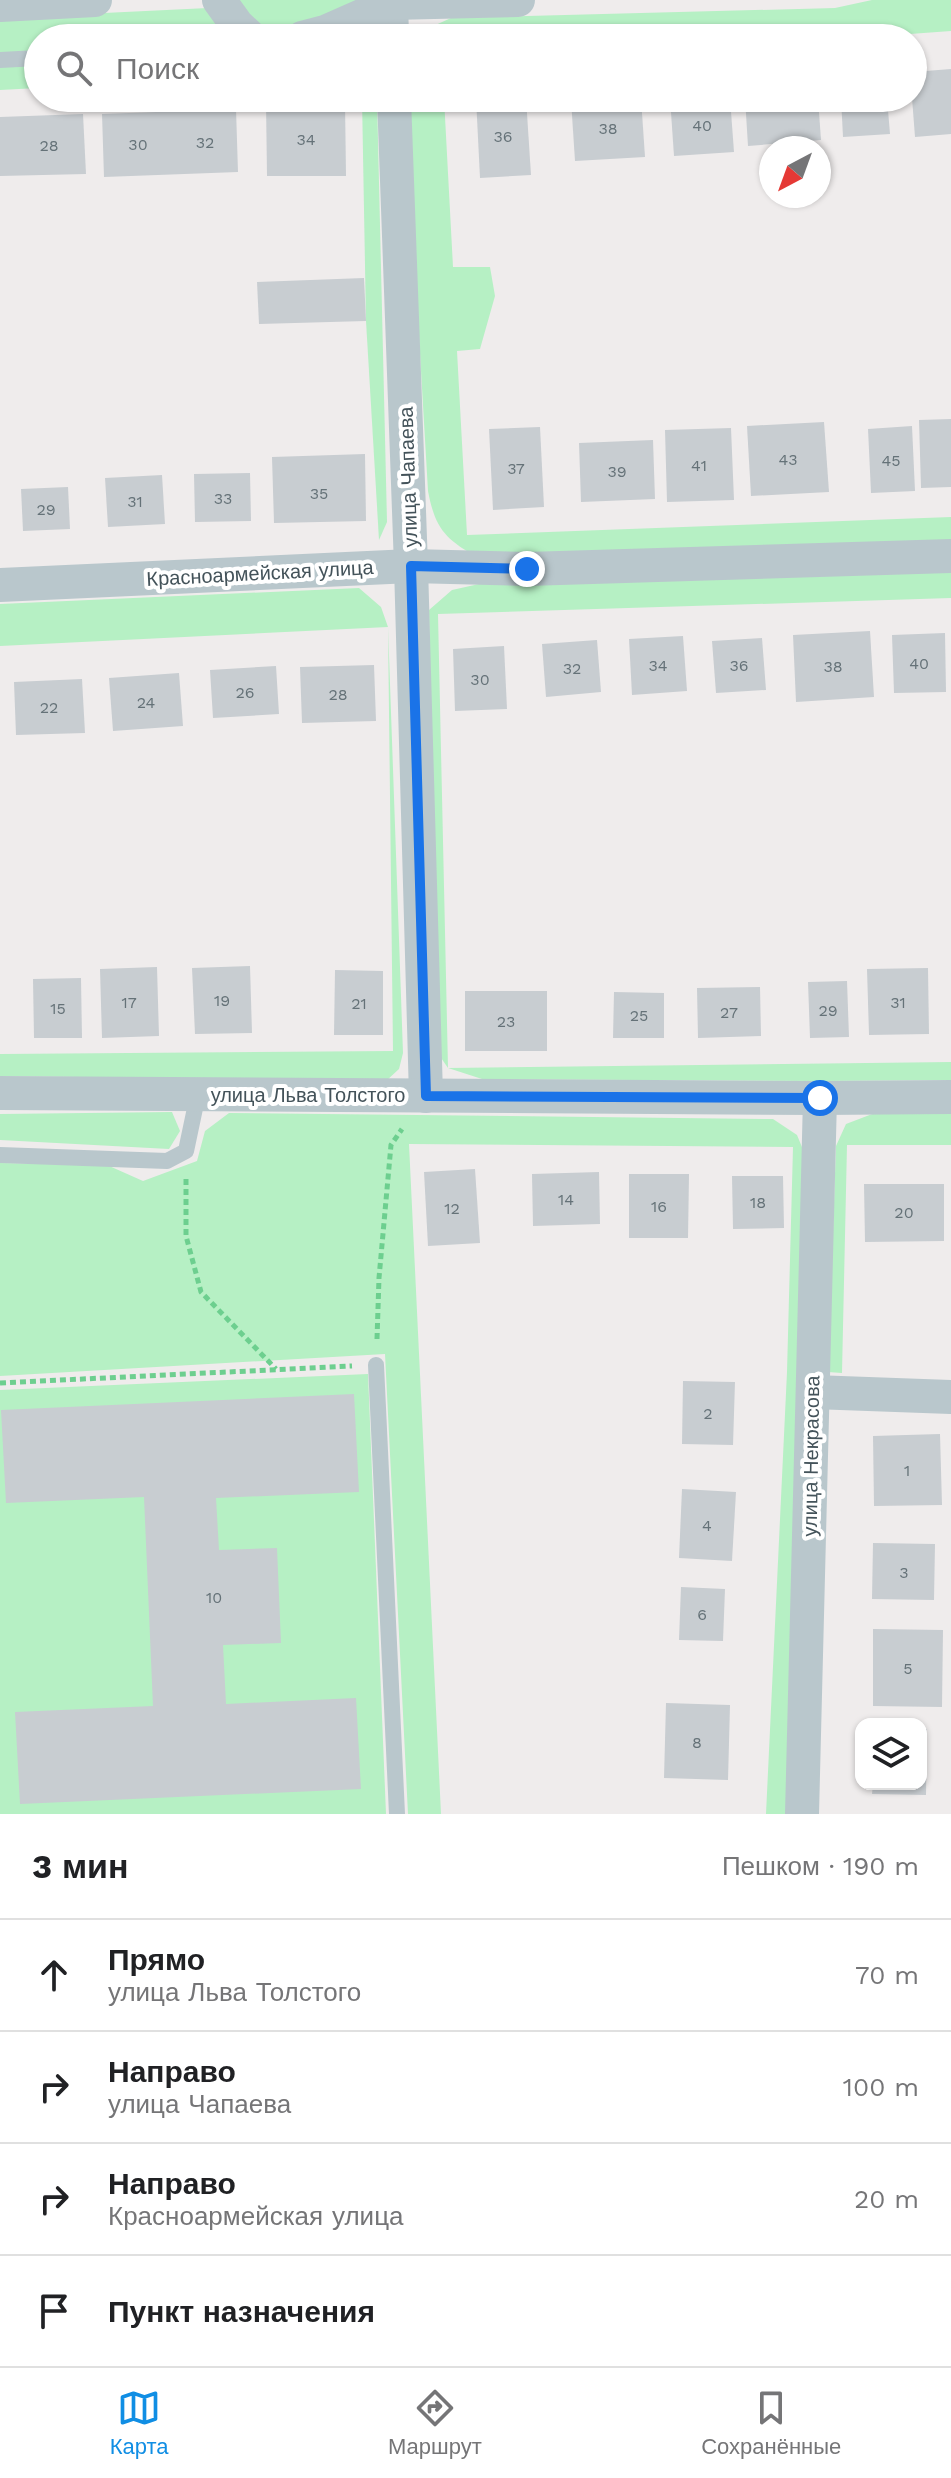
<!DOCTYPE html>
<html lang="ru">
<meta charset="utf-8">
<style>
body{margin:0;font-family:"Work Sans",sans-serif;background:#f2f2f2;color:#202124}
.controls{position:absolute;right:24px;bottom:24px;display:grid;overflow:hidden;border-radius:16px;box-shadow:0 2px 6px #0004}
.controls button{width:72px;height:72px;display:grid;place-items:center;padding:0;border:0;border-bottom:2px solid #e0e0e0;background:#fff;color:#202124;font:40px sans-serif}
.compass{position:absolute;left:759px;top:136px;width:72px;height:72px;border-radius:50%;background:#fff;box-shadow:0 2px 6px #0004;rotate:221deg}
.stop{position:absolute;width:24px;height:24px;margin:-18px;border:6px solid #1a73e8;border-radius:50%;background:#fff}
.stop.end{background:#1a73e8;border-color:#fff;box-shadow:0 2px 8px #0008}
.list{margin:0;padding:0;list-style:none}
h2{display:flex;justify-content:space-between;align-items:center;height:104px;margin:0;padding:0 32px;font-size:34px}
h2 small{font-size:26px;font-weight:400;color:#757577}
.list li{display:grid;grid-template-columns:52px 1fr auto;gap:24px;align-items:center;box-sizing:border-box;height:112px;padding:0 32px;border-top:2px solid #e0e0e0}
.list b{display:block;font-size:30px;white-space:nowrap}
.list p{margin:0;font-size:26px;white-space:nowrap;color:#757577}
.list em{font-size:26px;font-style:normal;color:#757577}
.icon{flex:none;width:44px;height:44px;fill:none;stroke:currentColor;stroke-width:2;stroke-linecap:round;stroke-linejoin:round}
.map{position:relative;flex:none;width:951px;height:1814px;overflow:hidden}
.search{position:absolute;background:#fff;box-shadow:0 2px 6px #0004;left:24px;right:24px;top:24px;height:88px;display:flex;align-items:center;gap:20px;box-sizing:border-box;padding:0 28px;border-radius:44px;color:#757577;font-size:30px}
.sheet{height:552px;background:#fff}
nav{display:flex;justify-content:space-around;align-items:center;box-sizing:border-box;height:112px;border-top:2px solid #e0e0e0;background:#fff;font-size:22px;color:#757577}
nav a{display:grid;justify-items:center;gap:4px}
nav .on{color:#108ee4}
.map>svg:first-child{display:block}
.green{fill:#b6f0c4}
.building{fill:#c8cdd1}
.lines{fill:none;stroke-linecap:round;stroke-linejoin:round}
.path{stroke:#6dcf8f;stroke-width:5;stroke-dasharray:6 4;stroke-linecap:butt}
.lane{stroke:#b9c7cc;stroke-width:16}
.street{stroke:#b9c7cc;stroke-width:34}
.route{stroke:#1a73e8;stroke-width:10}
.labels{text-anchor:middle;stroke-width:8;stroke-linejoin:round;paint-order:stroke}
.number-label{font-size:16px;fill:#657278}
.street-label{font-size:20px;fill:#44535a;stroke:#fff}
</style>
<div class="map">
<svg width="951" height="1814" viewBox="0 0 951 1814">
<rect width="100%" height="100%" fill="#efecec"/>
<!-- green -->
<g class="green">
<path d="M 235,0 L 360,0 C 335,13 289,42 260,28 C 251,23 242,8 235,0 Z"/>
<path d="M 872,0 L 951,0 L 951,31 L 855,38 L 420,38 L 431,27 L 451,18 L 835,8 Z"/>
<path d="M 208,8 L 228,38 L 38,38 L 38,88 L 0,90 L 0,18 Z"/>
<path d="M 362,98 L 377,98 L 387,522 L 379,540 L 366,321 Z"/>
<path d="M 409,98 L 444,98 L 453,267 L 490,267 L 495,296 L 480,349 L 457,351 L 467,535 L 951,517 L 951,546 L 477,557 C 445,539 435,528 428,491 L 415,268 Z"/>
<path d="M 951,568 L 951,598 L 438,614 L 448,1068 L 951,1062 L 951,1080 L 821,1081 L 482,1079 L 448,1068 L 437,1052 L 429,610 L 452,590 L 488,582 Z"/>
<path d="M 359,588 L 381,607 L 388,627 L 403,1053 L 399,1069 L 386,1081 L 0,1076 L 0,1054 L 393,1051 L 388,627 L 0,646 L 0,604 Z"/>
<path d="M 880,1111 L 951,1111 L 951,1145 L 847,1145 L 842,1373 L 828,1372 L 836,1146 L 846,1124 Z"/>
<path d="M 172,1112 L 180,1131 L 169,1149 L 0,1140 L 0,1114 Z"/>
<path d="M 229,1113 L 773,1119 L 797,1135 L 804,1152 L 789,1814 L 766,1814 L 787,1372 L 793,1147 L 409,1144 L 441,1814 L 408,1814 L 385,1354 L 0,1376 L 0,1163 L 107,1165 L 143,1181 L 197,1161 L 205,1131 Z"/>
<path d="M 368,1374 L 386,1814 L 0,1814 L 0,1390 Z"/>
</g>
<!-- building -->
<g class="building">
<path d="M 951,69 L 951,134 L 915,137 L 912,98 L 913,72 Z"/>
<path d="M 476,98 L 526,98 L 531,175 L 480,178 Z"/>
<path d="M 602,98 L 641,98 L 645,157 L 575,161 L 571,100 Z"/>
<path d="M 670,98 L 730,98 L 734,152 L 674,156 Z"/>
<path d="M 745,98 L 818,98 L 821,140 L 748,146 Z"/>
<path d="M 841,98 L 887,98 L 890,134 L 843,137 Z"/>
<path d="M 266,102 L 345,102 L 346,176 L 267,176 Z"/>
<path d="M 236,109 L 238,172 L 104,177 L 102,114 Z"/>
<path d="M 83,114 L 86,174 L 0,176 L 0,117 Z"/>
<path d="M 364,278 L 366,321 L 259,324 L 257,282 Z"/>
<path d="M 951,419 L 951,487 L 921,488 L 919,420 Z"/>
<path d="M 824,422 L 829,492 L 751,496 L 747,426 Z"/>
<path d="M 912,426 L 915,491 L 871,493 L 868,429 Z"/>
<path d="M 540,427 L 544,507 L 493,510 L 489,429 Z"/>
<path d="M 731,428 L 734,500 L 667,502 L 665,430 Z"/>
<path d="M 653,440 L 655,499 L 581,502 L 579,443 Z"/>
<path d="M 365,454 L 366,521 L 274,523 L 272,457 Z"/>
<path d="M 250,473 L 251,521 L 195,522 L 194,474 Z"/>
<path d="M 162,475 L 165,524 L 108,527 L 105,478 Z"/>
<path d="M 68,487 L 70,529 L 23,531 L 21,489 Z"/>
<path d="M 870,631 L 874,697 L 796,702 L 793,635 Z"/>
<path d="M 945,633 L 946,692 L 894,693 L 892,635 Z"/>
<path d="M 683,636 L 687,691 L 632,695 L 629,639 Z"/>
<path d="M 762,638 L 766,690 L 716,693 L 712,641 Z"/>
<path d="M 597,640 L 601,692 L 546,697 L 542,644 Z"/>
<path d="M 504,646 L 507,709 L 455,711 L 453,649 Z"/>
<path d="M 374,665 L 376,721 L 302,723 L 300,667 Z"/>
<path d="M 276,666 L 279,714 L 213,718 L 210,670 Z"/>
<path d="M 179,673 L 183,726 L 113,731 L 109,678 Z"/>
<path d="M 82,679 L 85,733 L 16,735 L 14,682 Z"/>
<path d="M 250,966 L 252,1033 L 195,1034 L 192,968 Z"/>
<path d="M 157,967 L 159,1036 L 102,1038 L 100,969 Z"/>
<path d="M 928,968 L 929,1034 L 869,1035 L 867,969 Z"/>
<path d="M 335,970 L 383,971 L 383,1035 L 334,1035 Z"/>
<path d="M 81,978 L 82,1038 L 34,1038 L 33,979 Z"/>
<path d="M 847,981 L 849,1037 L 810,1038 L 808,982 Z"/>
<path d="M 760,987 L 761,1036 L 698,1038 L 697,988 Z"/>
<rect x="465" y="991" width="82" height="60"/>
<path d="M 614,992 L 664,993 L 664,1038 L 613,1038 Z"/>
<path d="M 475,1169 L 480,1243 L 428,1246 L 424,1172 Z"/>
<path d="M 599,1172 L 600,1224 L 533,1226 L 532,1174 Z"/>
<path d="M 629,1174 L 689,1174 L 688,1238 L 629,1238 Z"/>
<path d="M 732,1176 L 783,1176 L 784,1228 L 733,1229 Z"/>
<path d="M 864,1184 L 944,1184 L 944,1241 L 865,1242 Z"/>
<path d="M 683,1381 L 735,1382 L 733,1445 L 682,1444 Z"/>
<path d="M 354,1394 L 359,1492 L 216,1498 L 219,1550 L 277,1548 L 281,1643 L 223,1645 L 226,1704 L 356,1698 L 361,1789 L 20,1804 L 15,1712 L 153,1706 L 144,1497 L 6,1503 L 1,1410 Z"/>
<path d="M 940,1434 L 942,1505 L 874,1506 L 873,1436 Z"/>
<path d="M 682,1489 L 736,1492 L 732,1561 L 679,1558 Z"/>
<path d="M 873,1543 L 935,1544 L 934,1600 L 872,1599 Z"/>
<path d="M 681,1587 L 725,1589 L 723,1641 L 679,1640 Z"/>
<path d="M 873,1629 L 943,1630 L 942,1707 L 873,1706 Z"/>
<path d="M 666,1703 L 730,1705 L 728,1780 L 664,1778 Z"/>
<path d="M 921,1729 L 927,1729 L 926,1795 L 872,1794 L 873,1784 L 921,1784 Z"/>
</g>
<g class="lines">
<!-- path -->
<g class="path">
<path d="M 186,1179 L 186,1236 L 201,1292 L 276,1369"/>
<path d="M 377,1339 L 379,1278 L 391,1145 L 402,1129"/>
<path d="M 0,1383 L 352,1366"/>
</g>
<!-- lane -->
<g class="lane">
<path d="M 0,60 L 38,58"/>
<path d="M 0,1155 L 167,1161 L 186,1151 L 198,1094"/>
<path d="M 376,1365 L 397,1814"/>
</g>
<!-- street -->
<g class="street">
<path d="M 219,0 L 237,25 L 251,38"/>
<path d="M 391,0 L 392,38"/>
<path d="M 0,5 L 95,0"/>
<path d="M 302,38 L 325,32 L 391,3 L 518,0"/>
<path d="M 394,98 L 411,566 L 426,1096"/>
<path d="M 0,585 L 411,566 L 527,569 L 951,556"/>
<path d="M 0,1093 L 820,1098 L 951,1097"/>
<path d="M 813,1392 L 951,1397"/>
<path d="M 802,1814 L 820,1098"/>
</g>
</g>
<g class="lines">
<!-- route -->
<path class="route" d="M 527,569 L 411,566 L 426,1096 L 820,1098"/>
</g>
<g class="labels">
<!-- number labels -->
<g class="number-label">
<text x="702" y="131">40</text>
<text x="608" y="134">38</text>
<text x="503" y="142">36</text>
<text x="306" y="145">34</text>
<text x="205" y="148">32</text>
<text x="138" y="150">30</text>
<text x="49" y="151">28</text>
<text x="788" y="465">43</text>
<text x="891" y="466">45</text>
<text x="699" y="471">41</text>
<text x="516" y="474">37</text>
<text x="617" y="477">39</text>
<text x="319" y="499">35</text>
<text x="223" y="504">33</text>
<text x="135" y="507">31</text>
<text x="46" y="515">29</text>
<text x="919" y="669">40</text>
<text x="658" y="671">34</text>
<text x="739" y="671">36</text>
<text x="833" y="672">38</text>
<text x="572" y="674">32</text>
<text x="480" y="685">30</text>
<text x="245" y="698">26</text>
<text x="338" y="700">28</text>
<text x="146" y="708">24</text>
<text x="49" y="713">22</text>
<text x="222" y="1006">19</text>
<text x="129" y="1008">17</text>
<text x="898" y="1008">31</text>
<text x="359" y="1009">21</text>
<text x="58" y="1014">15</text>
<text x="828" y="1016">29</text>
<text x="729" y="1018">27</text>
<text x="639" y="1021">25</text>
<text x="506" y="1027">23</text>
<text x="566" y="1205">14</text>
<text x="758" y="1208">18</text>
<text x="659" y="1212">16</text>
<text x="452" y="1214">12</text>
<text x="904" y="1218">20</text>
<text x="708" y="1419">2</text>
<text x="907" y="1476">1</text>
<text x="707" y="1531">4</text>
<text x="904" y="1578">3</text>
<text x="214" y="1603">10</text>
<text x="702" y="1620">6</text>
<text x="908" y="1674">5</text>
<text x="697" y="1748">8</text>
</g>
<!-- street labels -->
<g class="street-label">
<text transform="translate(408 477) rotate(-92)" y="7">улица Чапаева</text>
<text transform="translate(260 573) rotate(-3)" y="7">Красноармейская улица</text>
<text x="308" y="1102">улица Льва Толстого</text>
<text transform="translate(811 1456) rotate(-89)" y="7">улица Некрасова</text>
</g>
</g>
</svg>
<div class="controls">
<button><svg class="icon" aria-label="layers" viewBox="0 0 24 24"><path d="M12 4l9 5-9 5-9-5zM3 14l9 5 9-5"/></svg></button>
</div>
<svg class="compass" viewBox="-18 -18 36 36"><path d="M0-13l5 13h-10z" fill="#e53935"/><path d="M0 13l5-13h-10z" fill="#757577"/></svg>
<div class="stop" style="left:820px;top:1098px"></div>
<div class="stop end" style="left:527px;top:569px"></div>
<div class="search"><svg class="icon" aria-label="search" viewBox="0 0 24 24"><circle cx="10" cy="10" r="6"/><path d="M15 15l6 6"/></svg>Поиск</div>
</div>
<section class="sheet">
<h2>3 мин<small>Пешком · 190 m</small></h2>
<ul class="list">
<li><svg class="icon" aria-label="ahead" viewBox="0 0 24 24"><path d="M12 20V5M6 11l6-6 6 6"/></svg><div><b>Прямо</b><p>улица Льва Толстого</p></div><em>70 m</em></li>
<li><svg class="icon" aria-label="right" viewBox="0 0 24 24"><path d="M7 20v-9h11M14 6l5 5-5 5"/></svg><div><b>Направо</b><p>улица Чапаева</p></div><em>100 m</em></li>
<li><svg class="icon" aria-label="right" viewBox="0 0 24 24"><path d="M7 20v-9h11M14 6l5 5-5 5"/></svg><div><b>Направо</b><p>Красноармейская улица</p></div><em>20 m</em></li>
<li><svg class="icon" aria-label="arrive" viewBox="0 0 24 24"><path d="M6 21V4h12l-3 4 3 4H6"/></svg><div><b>Пункт назначения</b></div></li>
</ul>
</section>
<nav>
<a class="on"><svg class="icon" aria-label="map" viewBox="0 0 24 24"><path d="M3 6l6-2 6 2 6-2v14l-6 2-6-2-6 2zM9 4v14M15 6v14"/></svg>Карта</a>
<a><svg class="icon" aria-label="directions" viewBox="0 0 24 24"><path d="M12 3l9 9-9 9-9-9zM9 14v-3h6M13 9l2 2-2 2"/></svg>Маршрут</a>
<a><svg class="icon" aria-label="saved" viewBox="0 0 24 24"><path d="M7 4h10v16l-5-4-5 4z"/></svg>Сохранённые</a>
</nav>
